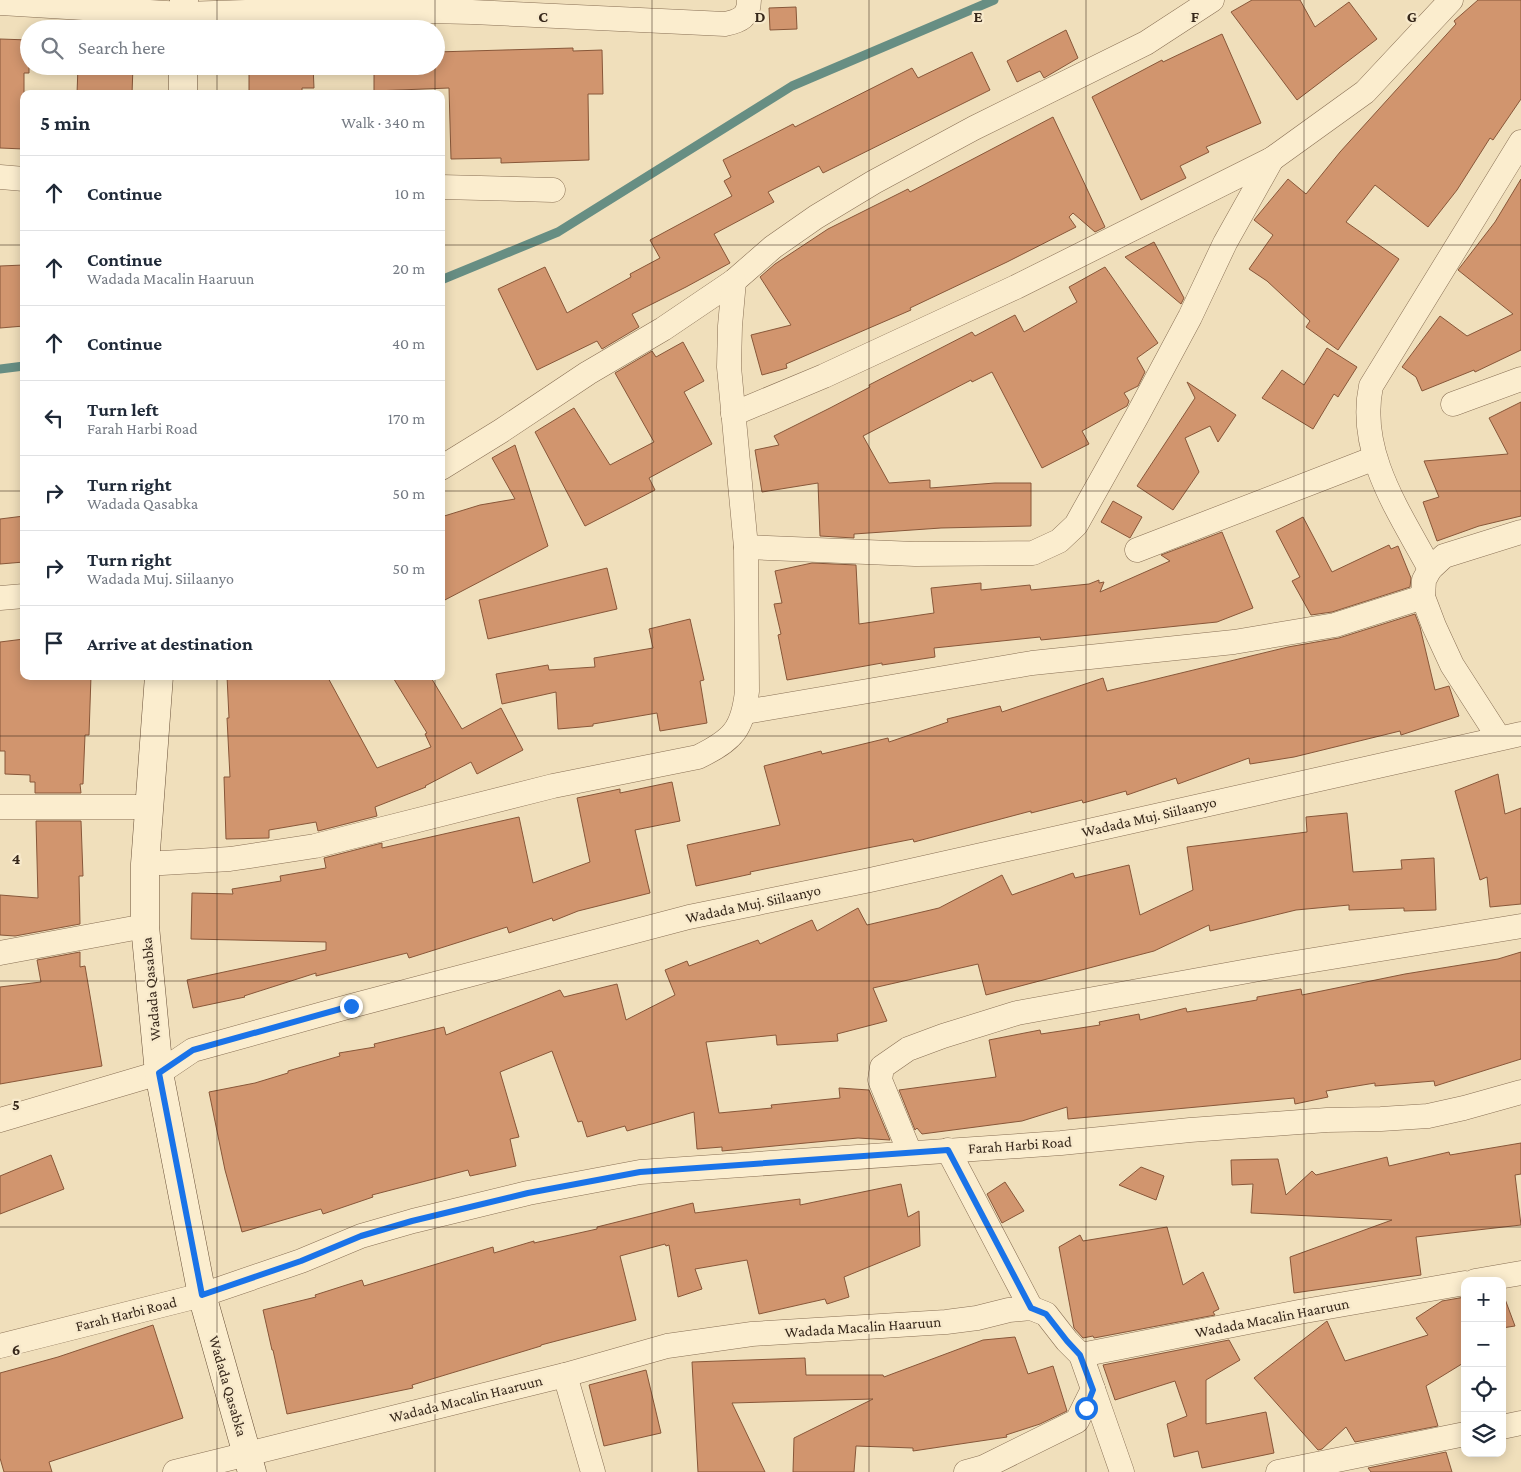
<!DOCTYPE html>
<meta charset="utf-8">
<style>
body{margin:0;font-family:"Crimson Pro",serif;background:#f6f6f7;color:#1f2937}
.controls{position:absolute;right:15px;bottom:15px;display:grid;overflow:hidden;border-radius:10px;box-shadow:0 2px 12px #0003}
.controls button{width:45px;height:45px;display:grid;place-items:center;padding:0;border:0;border-bottom:1px solid #e0e1e3;background:#fff;color:#1f2937;font:25px sans-serif}
.stop{position:absolute;width:15px;height:15px;margin:-11px;border:4px solid #1a73e8;border-radius:50%;background:#fff}
.stop.end{background:#1a73e8;border-color:#fff;box-shadow:0 1px 5px #0008}
.list{margin:0;padding:0;list-style:none}
h2{display:flex;justify-content:space-between;align-items:center;height:65px;margin:0;padding:0 20px;font-size:21px}
h2 small{font-size:16px;font-weight:400;color:#747a83}
.list li{display:grid;grid-template-columns:32px 1fr auto;gap:15px;align-items:center;box-sizing:border-box;height:75px;padding:0 20px;border-top:1px solid #e0e1e3}
.list b{display:block;font-size:19px;white-space:nowrap}
.list p{margin:0;font-size:16px;white-space:nowrap;color:#747a83}
.list em{font-size:16px;font-style:normal;color:#747a83}
.icon{flex:none;width:28px;height:28px;fill:none;stroke:currentColor;stroke-width:2;stroke-linecap:round;stroke-linejoin:round}
.map{position:relative;flex:none;width:1521px;height:1472px;overflow:hidden}
.search{position:absolute;background:#fff;box-shadow:0 2px 12px #0003;left:20px;top:20px;width:425px;height:55px;display:flex;align-items:center;gap:12px;box-sizing:border-box;padding:0 18px;border-radius:28px;color:#747a83;font-size:19px}
.panel{position:absolute;background:#fff;box-shadow:0 2px 12px #0003;left:20px;top:90px;width:425px;height:590px;border-radius:10px}
.map>svg:first-child{display:block}
.lines{fill:none;stroke-linecap:round;stroke-linejoin:round}
.stream{stroke:#678e83;stroke-width:9}
.building{fill:#d1956e;stroke:#885739}
.street-casing{stroke:#886f54;stroke-width:25}
.secondary-casing{stroke:#695038;stroke-width:29}
.street{stroke:#fbedce;stroke-width:24}
.secondary{stroke:#fbedce;stroke-width:28}
.route{stroke:#1a73e8;stroke-width:6}
.grid{fill:none;stroke:#36271a;stroke-width:1;stroke-opacity:0.55}
.labels{text-anchor:middle;stroke-width:4.5;stroke-linejoin:round;paint-order:stroke}
.street-label{font-size:15px;fill:#36271a;stroke:#f7e9cb}
.grid-label{font-size:16px;text-anchor:middle;font-weight:bold;fill:#36271a;stroke:#f7e9cb;stroke-width:4.5;stroke-linejoin:round;paint-order:stroke}
</style>
<div class="map">
<svg width="1521" height="1472" viewBox="0 0 1521 1472">
<rect width="100%" height="100%" fill="#f0dfbb"/>
<g class="lines">
<!-- stream -->
<g class="stream">
<path d="M 441,280 L 558,232 L 792,86 L 994,0"/>
<path d="M 0,369 L 24,366"/>
</g>
</g>
<!-- building -->
<g class="building">
<path d="M 1252,0 L 1300,0 L 1315,27 L 1349,2 L 1377,39 L 1297,100 L 1231,12 Z"/>
<path d="M 1478,0 L 1521,0 L 1521,99 L 1493,140 L 1490,138 L 1457,190 L 1428,227 L 1375,185 L 1346,222 L 1399,259 L 1338,350 L 1306,327 L 1310,321 L 1267,281 L 1249,269 L 1273,235 L 1254,220 L 1288,179 L 1306,194 L 1340,152 L 1456,24 L 1454,21 Z"/>
<path d="M 796,7 L 797,29 L 770,30 L 769,8 Z"/>
<path d="M 313,25 L 313,29 L 288,29 L 288,26 Z"/>
<path d="M 1066,30 L 1078,58 L 1044,78 L 1040,71 L 1017,82 L 1007,61 Z"/>
<path d="M 1222,34 L 1261,123 L 1206,147 L 1209,152 L 1180,166 L 1186,178 L 1141,200 L 1092,97 L 1162,60 L 1163,62 Z"/>
<path d="M 0,39 L 29,40 L 29,73 L 24,73 L 24,149 L 0,148 Z"/>
<path d="M 573,48 L 573,51 L 602,50 L 603,94 L 588,94 L 589,160 L 501,163 L 501,158 L 451,159 L 449,88 L 374,91 L 374,66 L 436,66 L 436,52 Z"/>
<path d="M 972,52 L 990,90 L 823,173 L 819,166 L 768,192 L 774,202 L 714,234 L 730,263 L 686,287 L 632,314 L 639,327 L 602,349 L 597,341 L 537,370 L 498,289 L 545,267 L 567,313 L 631,277 L 630,274 L 660,258 L 650,240 L 732,196 L 724,181 L 731,177 L 723,160 L 793,124 L 795,127 L 912,68 L 918,78 Z"/>
<path d="M 78,66 L 133,66 L 132,94 L 77,94 Z"/>
<path d="M 249,66 L 313,66 L 314,88 L 302,88 L 302,94 L 249,94 Z"/>
<path d="M 1053,117 L 1105,227 L 1095,232 L 1073,213 L 1069,217 L 1076,227 L 1007,262 L 910,308 L 911,310 L 786,364 L 787,368 L 762,375 L 751,335 L 791,325 L 760,277 L 775,264 L 828,229 L 908,189 L 910,192 Z"/>
<path d="M 1521,179 L 1521,350 L 1475,372 L 1474,370 L 1422,391 L 1416,377 L 1402,367 L 1440,316 L 1467,336 L 1513,314 L 1458,270 L 1495,222 Z"/>
<path d="M 1154,242 L 1184,298 L 1181,304 L 1125,257 Z"/>
<path d="M 24,265 L 24,326 L 0,328 L 0,266 Z"/>
<path d="M 1105,267 L 1158,343 L 1137,358 L 1145,372 L 1138,386 L 1124,393 L 1129,401 L 1127,406 L 1082,431 L 1089,444 L 1042,468 L 992,372 L 972,382 L 971,380 L 863,436 L 889,483 L 930,480 L 930,488 L 995,483 L 1031,483 L 1031,526 L 941,528 L 854,534 L 854,538 L 820,536 L 818,483 L 762,492 L 755,450 L 779,445 L 774,436 L 830,408 L 870,387 L 869,385 L 972,332 L 975,336 L 1015,315 L 1024,332 L 1077,302 L 1069,287 Z"/>
<path d="M 683,342 L 704,381 L 684,392 L 712,444 L 649,478 L 655,490 L 585,526 L 535,432 L 574,408 L 610,465 L 654,442 L 615,373 L 652,351 L 656,357 Z"/>
<path d="M 1327,348 L 1357,367 L 1338,397 L 1334,394 L 1313,429 L 1262,398 L 1282,370 L 1304,385 Z"/>
<path d="M 1187,382 L 1236,415 L 1218,442 L 1210,426 L 1185,438 L 1199,472 L 1173,510 L 1137,486 L 1195,398 Z"/>
<path d="M 1521,402 L 1521,516 L 1479,526 L 1437,541 L 1423,502 L 1439,497 L 1424,461 L 1508,454 L 1489,418 Z"/>
<path d="M 515,445 L 548,546 L 441,602 L 441,517 L 480,505 L 515,499 L 492,458 Z"/>
<path d="M 1113,501 L 1142,517 L 1130,538 L 1101,522 Z"/>
<path d="M 24,516 L 24,562 L 0,564 L 0,519 Z"/>
<path d="M 1303,517 L 1332,572 L 1389,545 L 1391,549 L 1398,546 L 1411,578 L 1410,587 L 1332,612 L 1311,615 L 1292,581 L 1300,577 L 1276,531 Z"/>
<path d="M 1222,532 L 1253,608 L 1217,622 L 1041,640 L 1040,637 L 934,648 L 935,657 L 882,665 L 882,663 L 787,680 L 778,635 L 781,634 L 774,604 L 782,603 L 775,571 L 812,563 L 856,565 L 859,624 L 934,613 L 931,588 L 981,583 L 981,590 L 1030,585 L 1031,590 L 1089,584 L 1099,580 L 1099,583 L 1104,582 L 1100,592 L 1170,561 L 1161,555 Z"/>
<path d="M 607,568 L 617,609 L 488,639 L 479,600 Z"/>
<path d="M 1415,614 L 1420,627 L 1435,690 L 1449,686 L 1459,716 L 1401,735 L 1400,731 L 1294,757 L 1250,764 L 1249,758 L 1178,784 L 1176,778 L 1127,795 L 1126,791 L 1083,803 L 1082,800 L 1031,813 L 1031,811 L 914,842 L 913,839 L 847,852 L 750,872 L 751,874 L 696,886 L 687,845 L 780,825 L 764,766 L 821,751 L 822,754 L 888,738 L 889,742 L 948,722 L 947,719 L 1000,706 L 1002,712 L 1103,678 L 1107,691 L 1288,647 L 1339,638 Z"/>
<path d="M 690,619 L 704,680 L 700,681 L 707,723 L 660,731 L 657,713 L 593,724 L 593,726 L 558,729 L 556,692 L 502,704 L 496,674 L 548,665 L 549,670 L 595,667 L 594,658 L 653,648 L 649,629 Z"/>
<path d="M 24,639 L 24,676 L 91,676 L 89,735 L 85,735 L 83,784 L 80,784 L 81,793 L 35,793 L 35,782 L 30,782 L 30,775 L 5,774 L 5,751 L 0,751 L 0,642 Z"/>
<path d="M 227,676 L 327,676 L 377,768 L 431,747 L 425,734 L 427,733 L 392,676 L 430,676 L 462,729 L 501,708 L 523,750 L 477,774 L 471,762 L 425,786 L 426,787 L 375,807 L 377,816 L 318,831 L 316,822 L 269,830 L 269,838 L 226,839 L 224,777 L 230,777 L 227,718 L 229,718 Z"/>
<path d="M 1498,774 L 1505,814 L 1521,808 L 1521,904 L 1490,907 L 1487,877 L 1480,880 L 1455,791 Z"/>
<path d="M 672,782 L 680,821 L 635,830 L 650,893 L 578,911 L 553,921 L 552,918 L 509,933 L 507,927 L 409,958 L 407,953 L 316,976 L 316,973 L 244,996 L 245,997 L 193,1008 L 187,980 L 326,950 L 326,942 L 191,939 L 192,893 L 233,894 L 232,889 L 281,881 L 280,876 L 326,868 L 324,858 L 382,843 L 382,848 L 519,817 L 533,883 L 590,862 L 577,798 L 620,789 L 620,793 Z"/>
<path d="M 1347,813 L 1353,872 L 1402,869 L 1401,860 L 1434,858 L 1436,910 L 1404,911 L 1404,908 L 1349,910 L 1349,905 L 1296,910 L 1210,931 L 1209,925 L 1154,951 L 986,995 L 978,964 L 873,988 L 887,1021 L 837,1034 L 838,1041 L 777,1045 L 776,1035 L 706,1042 L 719,1113 L 772,1108 L 771,1105 L 840,1098 L 839,1088 L 869,1090 L 890,1140 L 858,1138 L 722,1151 L 722,1147 L 697,1149 L 694,1112 L 627,1131 L 625,1126 L 587,1137 L 582,1121 L 578,1122 L 552,1051 L 500,1072 L 519,1137 L 510,1139 L 516,1166 L 470,1176 L 468,1170 L 372,1195 L 373,1197 L 323,1214 L 321,1209 L 242,1232 L 225,1170 L 209,1092 L 255,1083 L 288,1073 L 288,1071 L 340,1056 L 339,1053 L 375,1047 L 374,1044 L 444,1027 L 446,1035 L 560,990 L 564,997 L 617,984 L 626,1020 L 675,995 L 665,970 L 687,961 L 689,966 L 758,940 L 760,944 L 812,920 L 817,931 L 858,908 L 867,925 L 939,908 L 1002,875 L 1012,895 L 1073,873 L 1075,878 L 1129,865 L 1140,915 L 1193,890 L 1187,847 L 1307,832 L 1306,817 Z"/>
<path d="M 36,821 L 81,821 L 83,876 L 79,876 L 80,924 L 15,936 L 0,935 L 0,895 L 38,898 Z"/>
<path d="M 80,952 L 80,967 L 85,966 L 102,1066 L 0,1084 L 0,987 L 41,982 L 37,960 Z"/>
<path d="M 1521,952 L 1521,1059 L 1435,1086 L 1434,1081 L 1375,1086 L 1375,1083 L 1326,1091 L 1328,1097 L 1295,1104 L 1294,1098 L 1068,1119 L 1067,1107 L 1022,1121 L 922,1134 L 917,1128 L 915,1130 L 899,1090 L 996,1077 L 989,1040 L 1040,1030 L 1041,1034 L 1100,1025 L 1099,1022 L 1139,1014 L 1140,1020 L 1186,1008 L 1187,1012 L 1257,1000 L 1257,997 L 1301,989 L 1302,995 L 1405,974 L 1498,959 Z"/>
<path d="M 1521,1143 L 1521,1174 L 1515,1175 L 1521,1225 L 1416,1237 L 1421,1275 L 1294,1293 L 1290,1257 L 1392,1220 L 1251,1213 L 1253,1184 L 1232,1185 L 1231,1160 L 1278,1159 L 1286,1195 L 1312,1171 L 1316,1175 L 1387,1157 L 1389,1166 L 1449,1152 L 1450,1155 Z"/>
<path d="M 51,1155 L 64,1189 L 0,1214 L 0,1176 Z"/>
<path d="M 1141,1167 L 1164,1176 L 1156,1200 L 1119,1185 Z"/>
<path d="M 1005,1182 L 1024,1211 L 1002,1223 L 987,1194 Z"/>
<path d="M 901,1184 L 908,1217 L 919,1211 L 920,1246 L 844,1277 L 849,1297 L 827,1304 L 825,1299 L 759,1314 L 747,1260 L 695,1269 L 702,1289 L 678,1297 L 669,1245 L 666,1246 L 665,1244 L 620,1256 L 636,1320 L 541,1345 L 541,1346 L 412,1385 L 413,1388 L 287,1414 L 273,1350 L 272,1350 L 263,1310 L 316,1297 L 315,1295 L 362,1280 L 364,1286 L 493,1247 L 494,1253 L 534,1241 L 534,1243 L 597,1229 L 597,1227 L 693,1203 L 695,1213 L 800,1199 L 800,1205 Z"/>
<path d="M 1167,1227 L 1183,1285 L 1203,1272 L 1219,1309 L 1213,1312 L 1215,1315 L 1094,1338 L 1093,1336 L 1083,1338 L 1074,1328 L 1059,1247 L 1080,1235 L 1083,1241 Z"/>
<path d="M 1502,1291 L 1515,1326 L 1502,1328 Z"/>
<path d="M 1465,1297 L 1465,1362 L 1426,1386 L 1438,1426 L 1355,1442 L 1346,1427 L 1322,1449 L 1318,1450 L 1254,1378 L 1327,1321 L 1345,1361 L 1428,1335 L 1416,1318 L 1442,1301 Z"/>
<path d="M 153,1325 L 183,1418 L 49,1462 L 52,1472 L 4,1472 L 0,1458 L 0,1373 L 58,1357 Z"/>
<path d="M 1015,1337 L 1028,1374 L 1053,1366 L 1067,1411 L 1040,1424 L 1006,1435 L 1007,1437 L 913,1451 L 913,1448 L 856,1446 L 854,1472 L 793,1472 L 794,1438 L 873,1399 L 732,1403 L 765,1472 L 698,1472 L 692,1362 L 805,1358 L 806,1375 L 883,1375 L 884,1377 L 983,1340 Z"/>
<path d="M 1229,1340 L 1240,1360 L 1206,1380 L 1206,1424 L 1266,1412 L 1274,1453 L 1202,1468 L 1198,1451 L 1174,1457 L 1167,1424 L 1187,1416 L 1175,1381 L 1115,1400 L 1103,1365 Z"/>
<path d="M 646,1370 L 661,1433 L 604,1446 L 589,1385 Z"/>
<path d="M 1446,1452 L 1452,1472 L 1371,1472 L 1368,1468 Z"/>
</g>
<g class="lines">
<defs>
<g id="street">
<path d="M 0,3 L 183,14 L 339,9 L 472,12 L 725,24 C 740,21 749,17 749,0"/>
<path d="M 0,177 L 24,179"/>
<path d="M 441,187 L 553,190"/>
<path d="M 1453,404 L 1521,379"/>
<path d="M 733,414 L 824,376 L 1016,287 L 1272,159 L 1365,92 L 1451,0"/>
<path d="M 441,468 L 501,431 L 588,373 L 663,329 L 734,281 L 773,247 L 816,217 L 874,182 L 974,128 L 1146,43 L 1212,0"/>
<path d="M 746,547 L 915,554 L 1033,553 L 1059,541 L 1076,525 L 1137,416 L 1190,317 L 1225,243 L 1272,159"/>
<path d="M 1137,550 L 1375,458"/>
<path d="M 1430,569 C 1400,513 1357,453 1371,386 L 1521,142"/>
<path d="M 0,598 L 24,596"/>
<path d="M 745,712 L 1032,663 L 1234,642 L 1335,625 L 1423,597"/>
<path d="M 1499,738 L 1452,665 L 1434,626 L 1423,597 L 1424,580 L 1430,569 L 1444,556 L 1521,532"/>
<path d="M 0,807 L 149,807"/>
<path d="M 145,864 L 230,859 L 315,846 L 553,786 L 698,757 C 733,740 743,729 747,691 L 746,547 L 729,367 L 730,326 L 734,281"/>
<path d="M 0,953 L 145,926"/>
<path d="M 0,1120 L 159,1073 L 193,1050 L 351,1006 L 689,917 L 870,880 L 1521,734"/>
<path d="M 948,1150 L 1031,1308"/>
<path d="M 910,1153 L 880,1080 L 882,1067 L 908,1049 L 943,1036 L 1017,1013 L 1259,969 L 1521,926"/>
<path d="M 1475,1281 L 1521,1273"/>
<path d="M 0,1346 L 202,1295 L 301,1261 L 361,1236 L 413,1221 L 528,1193 L 640,1172 L 1061,1143 L 1190,1130 L 1327,1120 L 1381,1119 L 1428,1116 L 1464,1108 L 1521,1092"/>
<path d="M 1081,1355 L 1299,1312 L 1465,1283"/>
<path d="M 565,1375 L 593,1472"/>
<path d="M 1093,1389 L 1122,1472"/>
<path d="M 1502,1427 L 1521,1423"/>
<path d="M 175,1472 L 565,1375 L 667,1346 L 752,1334 L 946,1322 L 977,1318 L 1009,1310 L 1031,1308 L 1046,1314 L 1067,1341 L 1081,1355 L 1093,1389 L 1077,1421 L 984,1467 L 966,1472"/>
<path d="M 1278,1472 L 1465,1434"/>
</g>
<g id="secondary">
<path d="M 183,29 L 184,0"/>
<path d="M 183,94 L 183,66"/>
<path d="M 159,676 L 145,864 L 145,926 L 159,1073 L 202,1295 L 252,1472"/>
</g>
</defs>
<!-- street casing -->
<use href="#street" class="street-casing"/>
<!-- secondary casing -->
<use href="#secondary" class="secondary-casing"/>
<!-- street -->
<use href="#street" class="street"/>
<!-- secondary -->
<use href="#secondary" class="secondary"/>
</g>
<g class="lines">
<!-- route -->
<path class="route" d="M 351,1006 L 193,1050 L 159,1073 L 202,1295 L 301,1261 L 361,1236 L 412,1221 L 528,1193 L 640,1172 L 948,1150 L 1031,1308 L 1046,1314 L 1067,1341 L 1080,1355 L 1093,1390 L 1086,1408"/>
</g>
<!-- grid -->
<path class="grid" d="M 217,0 L 217,29M 435,0 L 435,29M 652,0 L 652,1472M 869,0 L 869,1472M 1086,0 L 1086,1472M 1304,0 L 1304,1472M 217,66 L 217,94M 435,66 L 435,94M 0,245 L 24,245M 441,245 L 1521,245M 0,491 L 24,491M 441,491 L 1521,491M 217,676 L 217,1472M 435,676 L 435,1472M 0,736 L 1521,736M 0,981 L 1521,981M 0,1227 L 1521,1227"/>
<g class="labels">
<!-- street labels -->
<g class="street-label">
<text transform="translate(1149 817) rotate(-13)" y="5">Wadada Muj. Siilaanyo</text>
<text transform="translate(753 904) rotate(-12)" y="5">Wadada Muj. Siilaanyo</text>
<text transform="translate(151 989) rotate(-95)" y="5">Wadada Qasabka</text>
<text transform="translate(1020 1145) rotate(-4)" y="5">Farah Harbi Road</text>
<text transform="translate(126 1314) rotate(-14)" y="5">Farah Harbi Road</text>
<text transform="translate(1272 1318) rotate(-11)" y="5">Wadada Macalin Haaruun</text>
<text transform="translate(863 1327) rotate(-4)" y="5">Wadada Macalin Haaruun</text>
<text transform="translate(228 1386) rotate(74)" y="5">Wadada Qasabka</text>
<text transform="translate(466 1399) rotate(-14)" y="5">Wadada Macalin Haaruun</text>
</g>
</g>
<g class="grid-label">
<text x="543" y="22">C</text>
<text x="760" y="22">D</text>
<text x="978" y="22">E</text>
<text x="1195" y="22">F</text>
<text x="1412" y="22">G</text>
<text x="16" y="864">4</text>
<text x="16" y="1110">5</text>
<text x="16" y="1355">6</text>
</g>
</svg>
<div class="controls">
<button>+</button>
<button>−</button>
<button><svg class="icon" aria-label="locate" viewBox="0 0 24 24"><circle cx="12" cy="12" r="6"/><path d="M12 2v4M12 18v4M2 12h4M18 12h4"/></svg></button>
<button><svg class="icon" aria-label="layers" viewBox="0 0 24 24"><path d="M12 4l9 5-9 5-9-5zM3 14l9 5 9-5"/></svg></button>
</div>
<div class="stop" style="left:1086px;top:1408px"></div>
<div class="stop end" style="left:351px;top:1006px"></div>
<div class="search"><svg class="icon" aria-label="search" viewBox="0 0 24 24"><circle cx="10" cy="10" r="6"/><path d="M15 15l6 6"/></svg>Search here</div>
<section class="panel">
<h2>5 min<small>Walk · 340 m</small></h2>
<ul class="list">
<li><svg class="icon" aria-label="ahead" viewBox="0 0 24 24"><path d="M12 20V5M6 11l6-6 6 6"/></svg><div><b>Continue</b></div><em>10 m</em></li>
<li><svg class="icon" aria-label="ahead" viewBox="0 0 24 24"><path d="M12 20V5M6 11l6-6 6 6"/></svg><div><b>Continue</b><p>Wadada Macalin Haaruun</p></div><em>20 m</em></li>
<li><svg class="icon" aria-label="ahead" viewBox="0 0 24 24"><path d="M12 20V5M6 11l6-6 6 6"/></svg><div><b>Continue</b></div><em>40 m</em></li>
<li><svg class="icon" aria-label="left" viewBox="0 0 24 24"><path d="M17 20v-9H6M10 6l-5 5 5 5"/></svg><div><b>Turn left</b><p>Farah Harbi Road</p></div><em>170 m</em></li>
<li><svg class="icon" aria-label="right" viewBox="0 0 24 24"><path d="M7 20v-9h11M14 6l5 5-5 5"/></svg><div><b>Turn right</b><p>Wadada Qasabka</p></div><em>50 m</em></li>
<li><svg class="icon" aria-label="right" viewBox="0 0 24 24"><path d="M7 20v-9h11M14 6l5 5-5 5"/></svg><div><b>Turn right</b><p>Wadada Muj. Siilaanyo</p></div><em>50 m</em></li>
<li><svg class="icon" aria-label="arrive" viewBox="0 0 24 24"><path d="M6 21V4h12l-3 4 3 4H6"/></svg><div><b>Arrive at destination</b></div></li>
</ul>
</section>
</div>
